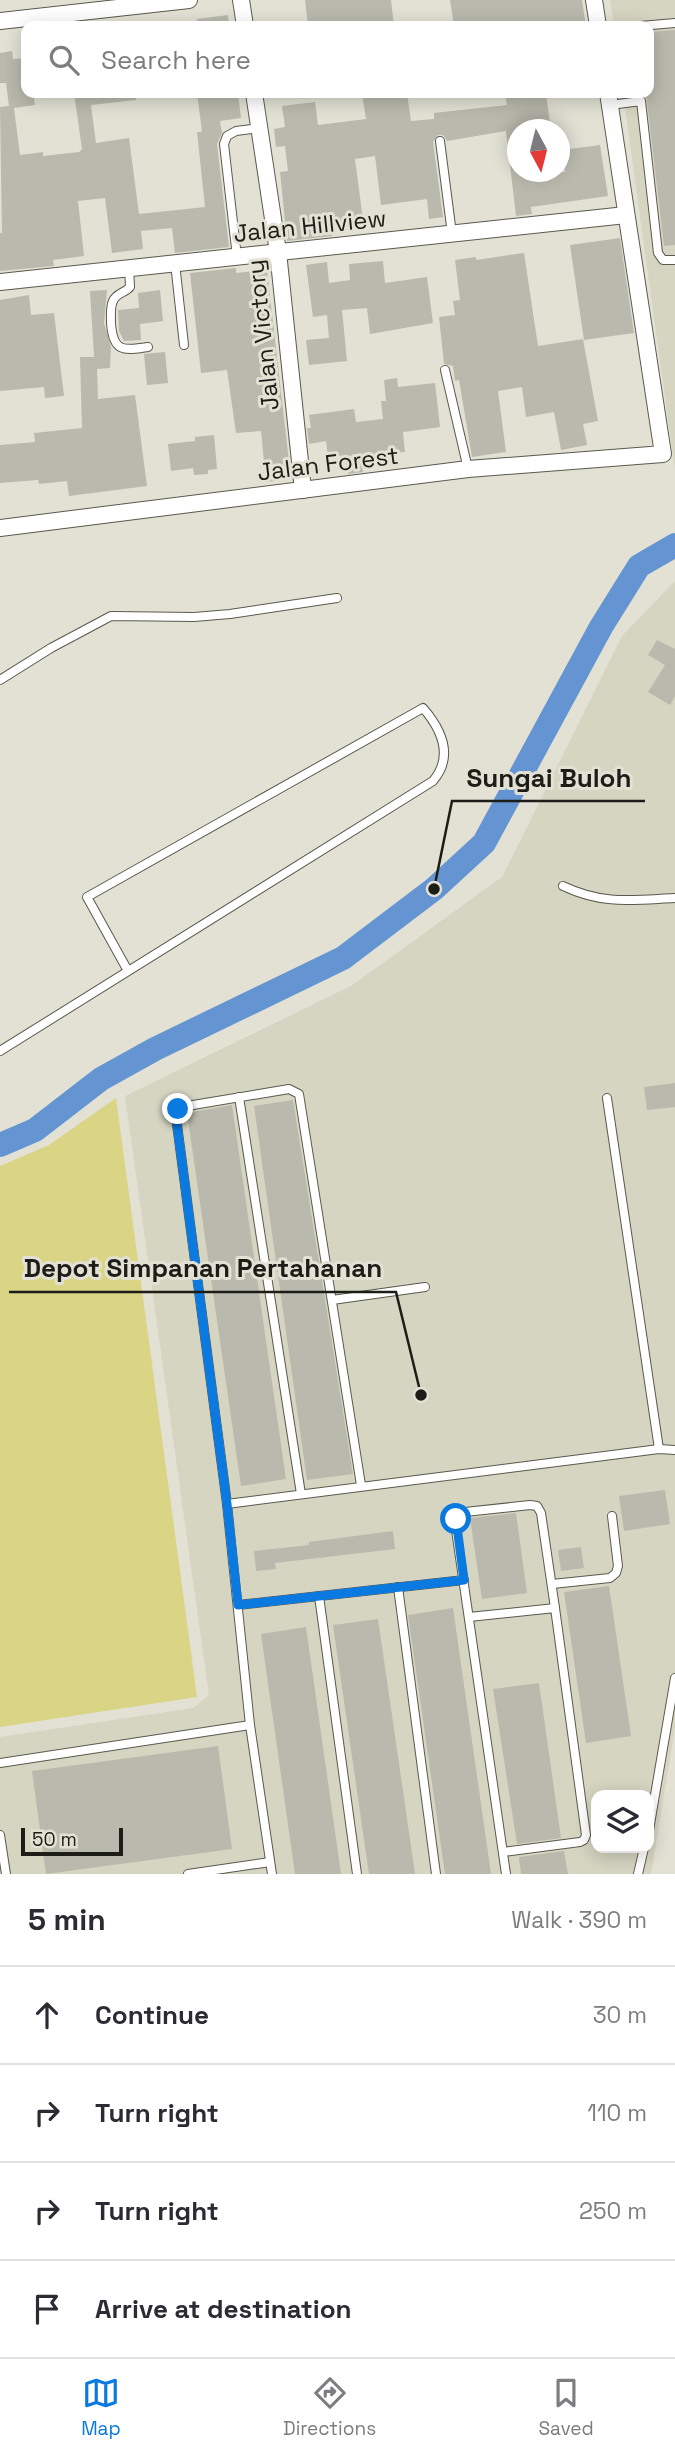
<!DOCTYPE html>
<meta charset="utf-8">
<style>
body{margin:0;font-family:"Space Grotesk",sans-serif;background:#f2f2f3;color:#2b2b33}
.controls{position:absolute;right:21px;bottom:21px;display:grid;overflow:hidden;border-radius:14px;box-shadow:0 4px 18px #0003}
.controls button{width:63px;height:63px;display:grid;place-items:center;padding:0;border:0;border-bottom:2px solid #e1e1e2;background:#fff;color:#2b2b33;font:35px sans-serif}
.compass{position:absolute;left:507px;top:119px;width:63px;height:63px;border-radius:50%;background:#fff;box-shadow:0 4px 18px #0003;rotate:173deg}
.scale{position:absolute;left:21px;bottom:18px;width:102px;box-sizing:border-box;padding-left:7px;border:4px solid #1d1d18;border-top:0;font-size:19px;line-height:24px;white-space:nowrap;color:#1d1d18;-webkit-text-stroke:5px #e2e1d4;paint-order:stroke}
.stop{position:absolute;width:21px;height:21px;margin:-16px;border:5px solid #0a79e0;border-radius:50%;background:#fff}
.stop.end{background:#0a79e0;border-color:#fff;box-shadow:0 2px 7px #0008}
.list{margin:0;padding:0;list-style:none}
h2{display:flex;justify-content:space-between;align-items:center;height:91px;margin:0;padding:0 28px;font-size:30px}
h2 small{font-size:23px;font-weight:400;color:#7c7c81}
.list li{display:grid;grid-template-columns:46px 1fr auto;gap:21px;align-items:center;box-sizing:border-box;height:98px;padding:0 28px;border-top:2px solid #e1e1e2}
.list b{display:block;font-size:26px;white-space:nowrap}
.list em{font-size:23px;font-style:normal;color:#7c7c81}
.icon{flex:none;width:38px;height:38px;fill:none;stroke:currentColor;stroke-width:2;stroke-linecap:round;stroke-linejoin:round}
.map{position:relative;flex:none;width:675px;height:1874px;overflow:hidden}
.search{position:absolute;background:#fff;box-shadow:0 4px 18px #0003;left:21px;right:21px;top:21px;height:77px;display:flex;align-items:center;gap:18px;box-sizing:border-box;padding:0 24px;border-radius:14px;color:#7c7c81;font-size:26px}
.sheet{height:483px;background:#fff}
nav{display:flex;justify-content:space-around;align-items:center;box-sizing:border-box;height:98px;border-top:2px solid #e1e1e2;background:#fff;font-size:19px;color:#7c7c81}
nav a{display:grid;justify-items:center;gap:4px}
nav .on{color:#0a79e0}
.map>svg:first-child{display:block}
.built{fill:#d6d5c2;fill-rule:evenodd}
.green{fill:#dad485}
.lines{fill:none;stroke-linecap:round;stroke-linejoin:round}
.river{stroke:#6495d2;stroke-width:24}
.building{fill:#bab9ad}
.service-casing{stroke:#59594e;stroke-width:10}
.minor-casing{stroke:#59594e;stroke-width:18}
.service{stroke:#fff;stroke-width:8}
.minor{stroke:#fff;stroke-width:16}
.route{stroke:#0a79e0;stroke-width:9}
.labels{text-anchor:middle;stroke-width:6;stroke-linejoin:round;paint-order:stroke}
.street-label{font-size:24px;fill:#1d1d18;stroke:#e2e1d4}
.leader{fill:none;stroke:#1d1d18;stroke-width:2.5}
.callout-dot{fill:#1d1d18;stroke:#e2e1d4;stroke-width:2.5}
.callout-label{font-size:26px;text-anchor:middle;font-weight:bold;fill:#1d1d18;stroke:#e2e1d4;stroke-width:6;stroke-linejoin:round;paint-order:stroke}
</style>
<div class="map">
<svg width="675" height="1874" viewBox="0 0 675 1874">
<rect width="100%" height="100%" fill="#e2e1d4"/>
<!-- built -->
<g class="built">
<path d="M 610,0 L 675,0 L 675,470 L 623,93 L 649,93 L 649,26 L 614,26 Z"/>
<path d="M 675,581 L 675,1728 L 651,1874 L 0,1874 L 0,1737 L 193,1708 L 209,1695 L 125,1096 L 351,986 L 502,877 L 622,636 ZM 596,1795 L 649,1795 L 649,1848 L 596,1848 Z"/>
</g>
<!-- green -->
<path class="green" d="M 116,1098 L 197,1697 L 0,1727 L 0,1166 L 49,1145 Z"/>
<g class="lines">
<!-- river -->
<path class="river" d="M 0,1145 L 35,1130 L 101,1079 L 155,1049 L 343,958 L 434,889 L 484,843 L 601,627 L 639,566 L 675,545"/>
</g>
<!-- building -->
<g class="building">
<path d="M 305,0 L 391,0 L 394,26 L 308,26 Z"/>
<path d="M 450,0 L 582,0 L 586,26 L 454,26 Z"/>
<path d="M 228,15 L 229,26 L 198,26 L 197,19 Z"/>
<path d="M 675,30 L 675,245 L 664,246 L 646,93 L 649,93 L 649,32 Z"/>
<path d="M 12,51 L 13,59 L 26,58 L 26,93 L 33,93 L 35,105 L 14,108 L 20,155 L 43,152 L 43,156 L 79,152 L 82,149 L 74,93 L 136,93 L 136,100 L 91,105 L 96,143 L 129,138 L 139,214 L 205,207 L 197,132 L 202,132 L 197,93 L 238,93 L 241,118 L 220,121 L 222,133 L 217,144 L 229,247 L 175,253 L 172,228 L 141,231 L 143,249 L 112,253 L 105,198 L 78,201 L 84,256 L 53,260 L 54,266 L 0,271 L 0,233 L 2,233 L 0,107 L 9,106 L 6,83 L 0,83 L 0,53 Z"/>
<path d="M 362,93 L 407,93 L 411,121 L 434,119 L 434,113 L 507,105 L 505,93 L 546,93 L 550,124 L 517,130 L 517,172 L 565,172 L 562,150 L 600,145 L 608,196 L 531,207 L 532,214 L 516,216 L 506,131 L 447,141 L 443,135 L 438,135 L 433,142 L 443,217 L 429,219 L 427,199 L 381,205 L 375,156 L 355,159 L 363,220 L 330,224 L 332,236 L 287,241 L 280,172 L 288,171 L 285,146 L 276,147 L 274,129 L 285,127 L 282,106 L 315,102 L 318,125 L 366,119 Z"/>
<path d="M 620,238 L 634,333 L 584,340 L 570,245 Z"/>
<path d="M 524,253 L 538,346 L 583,339 L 598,421 L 583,424 L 587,445 L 561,450 L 554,412 L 526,417 L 522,387 L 498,391 L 506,452 L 472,457 L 459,380 L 455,381 L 453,366 L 444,364 L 439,317 L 455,315 L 453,301 L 460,300 L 455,260 L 476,257 L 476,260 Z"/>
<path d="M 383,261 L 385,283 L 427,277 L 433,323 L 370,334 L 367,308 L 342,310 L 347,361 L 309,365 L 306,340 L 329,338 L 327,315 L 313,317 L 306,265 L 327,262 L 329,283 L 350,280 L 349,264 Z"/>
<path d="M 236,268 L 236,273 L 267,270 L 291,479 L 266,482 L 261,431 L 236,433 L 227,370 L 201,373 L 190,273 Z"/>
<path d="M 107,290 L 104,323 L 111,347 L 110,368 L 97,369 L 98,399 L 135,395 L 147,486 L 69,496 L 67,481 L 39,484 L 38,480 L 0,483 L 0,445 L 35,442 L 34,433 L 82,428 L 80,357 L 94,357 L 90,291 Z"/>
<path d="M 160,290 L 163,321 L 140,324 L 141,340 L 124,341 L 119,331 L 118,310 L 139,308 L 138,293 Z"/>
<path d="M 29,295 L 31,315 L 54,313 L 64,396 L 45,398 L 44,387 L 0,391 L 0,300 Z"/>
<path d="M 165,352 L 168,383 L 147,385 L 144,354 Z"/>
<path d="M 397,378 L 398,387 L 435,383 L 440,427 L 403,432 L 405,452 L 389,453 L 390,463 L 362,466 L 363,472 L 348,474 L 345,455 L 328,458 L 326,441 L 309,444 L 307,428 L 311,428 L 309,415 L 354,409 L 356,422 L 383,419 L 381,401 L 386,401 L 384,380 Z"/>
<path d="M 214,435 L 217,469 L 208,470 L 208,474 L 194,475 L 193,468 L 171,471 L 168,444 L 195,441 L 195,437 Z"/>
<path d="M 657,640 L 675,649 L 675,696 L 670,705 L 648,692 L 665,665 L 648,655 Z"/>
<path d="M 675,1083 L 675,1107 L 647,1110 L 644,1087 Z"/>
<path d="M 293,1100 L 353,1474 L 307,1480 L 254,1106 Z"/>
<path d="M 232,1105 L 286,1479 L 241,1486 L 187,1113 Z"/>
<path d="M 665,1490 L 670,1524 L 624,1531 L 619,1496 Z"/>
<path d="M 516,1513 L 527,1593 L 482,1599 L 470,1518 Z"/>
<path d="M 393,1531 L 395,1549 L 275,1563 L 276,1569 L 256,1571 L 254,1551 L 309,1545 L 309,1542 Z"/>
<path d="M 581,1547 L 584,1568 L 561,1571 L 558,1550 Z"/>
<path d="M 609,1586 L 631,1736 L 586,1743 L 564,1592 Z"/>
<path d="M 453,1608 L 491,1874 L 445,1874 L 408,1615 Z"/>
<path d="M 378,1619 L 415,1874 L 369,1874 L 333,1625 Z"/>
<path d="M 306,1627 L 341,1874 L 295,1874 L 261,1634 Z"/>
<path d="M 539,1683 L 561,1838 L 517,1844 L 493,1689 Z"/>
<path d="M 218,1746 L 232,1849 L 46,1874 L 32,1771 Z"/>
<path d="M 564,1851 L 568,1874 L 521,1874 L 519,1857 Z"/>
</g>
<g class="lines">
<defs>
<g id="service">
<path d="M 640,26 L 675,23"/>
<path d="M 610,105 L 641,101 L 658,253 L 663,260 L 675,260"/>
<path d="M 440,141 L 452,234"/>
<path d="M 237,257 L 224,144 L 227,136 L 236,131 L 260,128"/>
<path d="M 175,263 L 184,345"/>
<path d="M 129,268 L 130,287 C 125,293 116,293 113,301 C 110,307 111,316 111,323 C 113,352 123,351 148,347"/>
<path d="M 445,370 L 468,469"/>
<path d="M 0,680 L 51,648 L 111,616 L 194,617 L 230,614 L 337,598"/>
<path d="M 563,886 C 603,905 632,900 675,898"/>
<path d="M 0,1051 L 433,781 C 454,756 442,730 423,708 L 87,897 L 128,971"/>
<path d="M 239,1097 L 301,1494"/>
<path d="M 607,1098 L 659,1449"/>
<path d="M 332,1300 L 425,1287"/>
<path d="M 227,1504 L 659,1449 L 675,1450"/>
<path d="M 552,1584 L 610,1578 L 616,1573 L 618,1566 L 612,1516"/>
<path d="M 398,1587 L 436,1874"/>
<path d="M 319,1596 L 357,1874"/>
<path d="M 238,1605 L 464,1580"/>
<path d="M 469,1617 L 555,1608 L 586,1835 L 584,1840 L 580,1842 L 503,1852"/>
<path d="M 0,1763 L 250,1725"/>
<path d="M 649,1830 L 675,1678"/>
<path d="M 0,1835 L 6,1874"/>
<path d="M 188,1874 L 270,1862"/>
<path d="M 272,1874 L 250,1725 L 227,1504 L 176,1117 L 181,1107 L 289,1089 L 299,1094 L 361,1485"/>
<path d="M 506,1874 L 455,1523 L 458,1515 L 465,1512 L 530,1505 L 537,1506 L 541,1513 L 555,1608"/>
<path d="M 638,1874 L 644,1848"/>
</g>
<g id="minor">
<path d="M 241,0 L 245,26"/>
<path d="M 594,0 L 598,26"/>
<path d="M 0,21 L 189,0"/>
<path d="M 254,93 L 278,252 L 303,490"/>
<path d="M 0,282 L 626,215"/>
<path d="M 0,528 L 468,469 L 663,454 L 608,93"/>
</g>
</defs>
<!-- service casing -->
<use href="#service" class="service-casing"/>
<!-- minor casing -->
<use href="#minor" class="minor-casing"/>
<!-- service -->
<use href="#service" class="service"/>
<!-- minor -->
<use href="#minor" class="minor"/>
</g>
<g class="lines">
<!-- route -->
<path class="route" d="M 178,1109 L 176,1117 L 227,1504 L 238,1605 L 464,1580 L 456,1519"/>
</g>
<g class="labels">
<!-- street labels -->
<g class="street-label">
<text transform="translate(310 226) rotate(-6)" y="8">Jalan Hillview</text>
<text transform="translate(263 335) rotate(-96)" y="8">Jalan Victory</text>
<text transform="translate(328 464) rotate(-7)" y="8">Jalan Forest</text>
</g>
</g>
<!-- callouts -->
<path class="leader" d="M434 889L452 801H645M421 1395L396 1292H9"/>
<g class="callout-dot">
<circle cx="434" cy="889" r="7"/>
<circle cx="421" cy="1395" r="7"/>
</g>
<g class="callout-label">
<text x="549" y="787">Sungai Buloh</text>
<text x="203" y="1277">Depot Simpanan Pertahanan</text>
</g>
</svg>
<div class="controls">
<button><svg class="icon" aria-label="layers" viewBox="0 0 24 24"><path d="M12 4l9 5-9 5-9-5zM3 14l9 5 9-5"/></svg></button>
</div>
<svg class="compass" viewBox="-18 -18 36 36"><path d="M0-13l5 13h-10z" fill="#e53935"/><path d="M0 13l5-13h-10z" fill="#7c7c81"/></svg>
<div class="scale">50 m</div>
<div class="stop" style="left:456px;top:1519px"></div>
<div class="stop end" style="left:178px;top:1109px"></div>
<div class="search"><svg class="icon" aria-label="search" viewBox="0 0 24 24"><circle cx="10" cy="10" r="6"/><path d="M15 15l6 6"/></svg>Search here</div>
</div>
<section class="sheet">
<h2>5 min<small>Walk · 390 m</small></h2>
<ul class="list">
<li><svg class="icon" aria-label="ahead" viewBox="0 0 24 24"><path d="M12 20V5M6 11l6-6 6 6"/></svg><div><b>Continue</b></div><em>30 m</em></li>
<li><svg class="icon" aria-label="right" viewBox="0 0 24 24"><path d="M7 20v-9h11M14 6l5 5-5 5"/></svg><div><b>Turn right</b></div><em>110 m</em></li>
<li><svg class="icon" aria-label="right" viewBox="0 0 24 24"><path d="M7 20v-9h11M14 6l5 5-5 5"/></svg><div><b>Turn right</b></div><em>250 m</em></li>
<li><svg class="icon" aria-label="arrive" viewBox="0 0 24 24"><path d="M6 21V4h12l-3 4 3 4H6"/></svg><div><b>Arrive at destination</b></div></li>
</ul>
</section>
<nav>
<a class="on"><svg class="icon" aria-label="map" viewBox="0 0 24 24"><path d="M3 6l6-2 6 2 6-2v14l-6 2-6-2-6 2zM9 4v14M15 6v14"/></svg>Map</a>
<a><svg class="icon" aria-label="directions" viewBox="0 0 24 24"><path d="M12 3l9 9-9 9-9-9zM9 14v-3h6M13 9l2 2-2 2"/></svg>Directions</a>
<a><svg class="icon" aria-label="saved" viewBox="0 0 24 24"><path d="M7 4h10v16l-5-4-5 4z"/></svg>Saved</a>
</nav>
